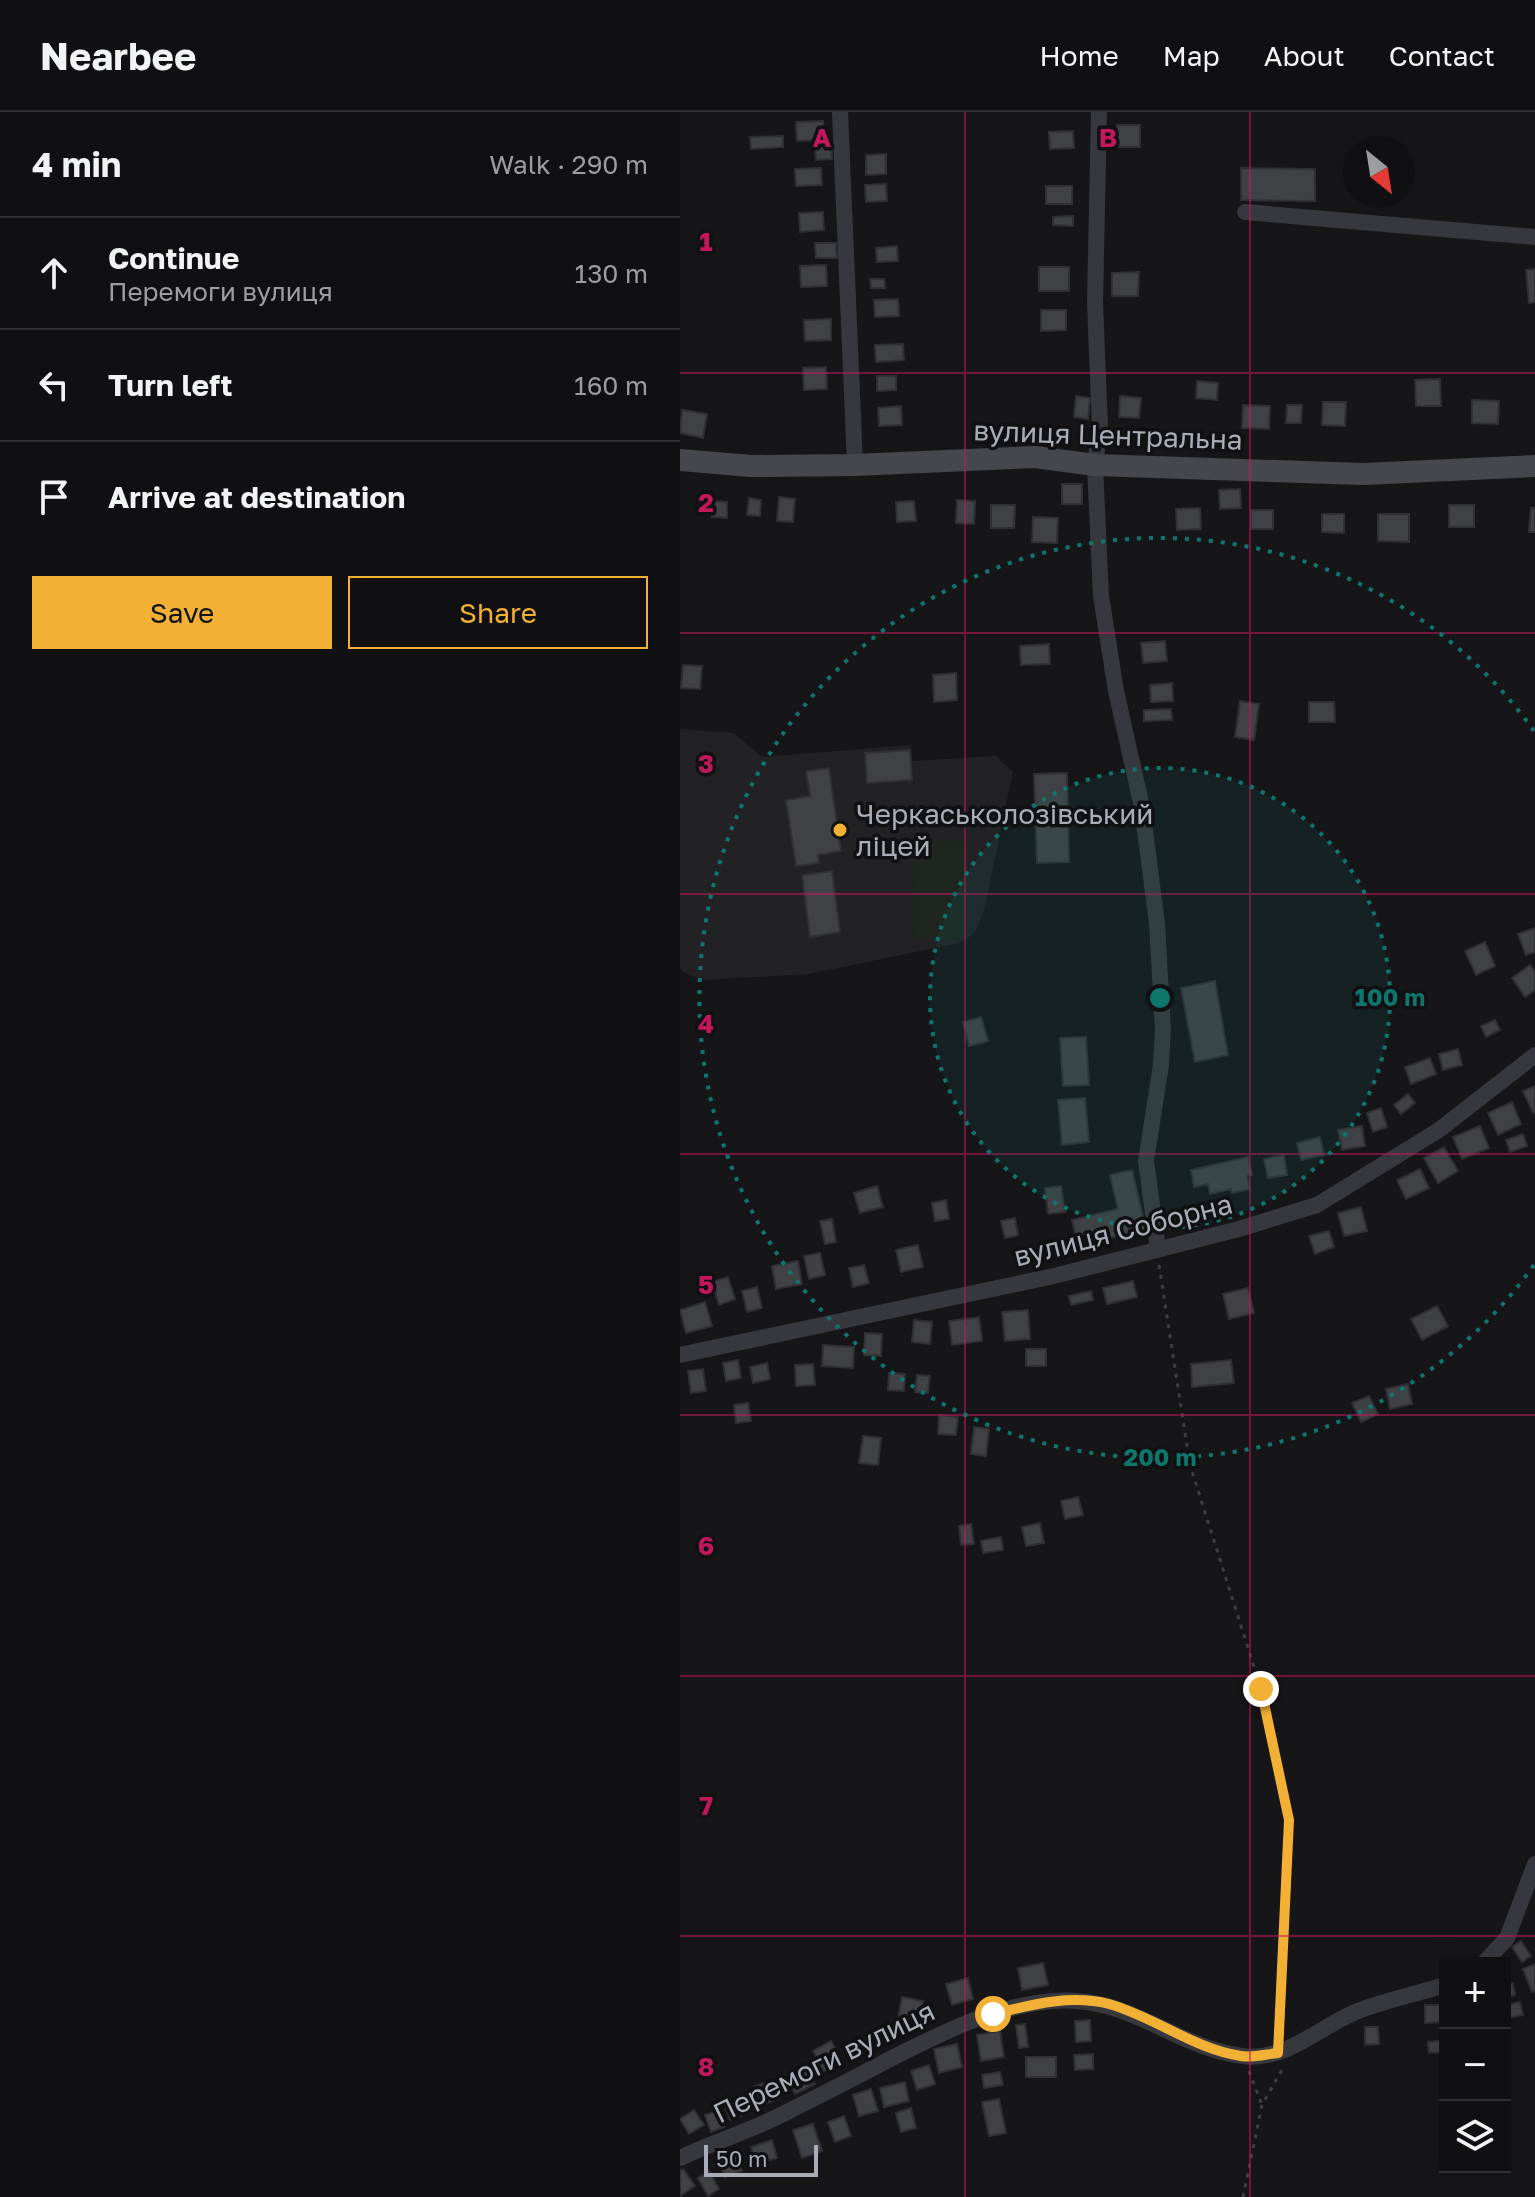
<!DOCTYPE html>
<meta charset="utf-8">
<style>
body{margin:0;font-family:"Golos Text",sans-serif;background:#19191b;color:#f1f3f6}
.controls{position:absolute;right:24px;bottom:24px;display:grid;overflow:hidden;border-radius:0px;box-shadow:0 8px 32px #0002}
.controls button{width:72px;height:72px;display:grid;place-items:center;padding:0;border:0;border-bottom:2px solid #303032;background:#101012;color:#f1f3f6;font:40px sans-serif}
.compass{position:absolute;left:663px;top:24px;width:72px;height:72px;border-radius:50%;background:#101012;box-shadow:0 8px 32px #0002;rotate:150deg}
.scale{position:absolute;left:24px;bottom:20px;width:114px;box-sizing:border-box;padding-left:8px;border:4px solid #a8adb8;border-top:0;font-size:22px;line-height:28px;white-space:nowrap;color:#a8adb8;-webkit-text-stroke:6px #111113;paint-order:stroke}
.stop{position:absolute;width:24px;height:24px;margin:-18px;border:6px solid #f2b134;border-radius:50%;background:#fff}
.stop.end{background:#f2b134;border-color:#fff;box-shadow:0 2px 8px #0008}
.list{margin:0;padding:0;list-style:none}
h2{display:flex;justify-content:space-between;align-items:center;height:104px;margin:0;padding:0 32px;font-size:34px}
h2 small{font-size:26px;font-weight:400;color:#9c9d9f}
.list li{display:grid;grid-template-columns:52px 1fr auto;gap:24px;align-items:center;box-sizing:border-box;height:112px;padding:0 32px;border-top:2px solid #303032}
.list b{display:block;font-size:30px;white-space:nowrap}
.list p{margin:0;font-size:26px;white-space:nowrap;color:#9c9d9f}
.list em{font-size:26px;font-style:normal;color:#9c9d9f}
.actions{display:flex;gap:16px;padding:24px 32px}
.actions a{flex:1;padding:18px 0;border:2px solid #f2b134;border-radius:0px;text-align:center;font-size:28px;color:#f2b134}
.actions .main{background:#f2b134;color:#111}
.icon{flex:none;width:44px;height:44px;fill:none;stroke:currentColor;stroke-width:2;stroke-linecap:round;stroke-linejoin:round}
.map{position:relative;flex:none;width:855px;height:2085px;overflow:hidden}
header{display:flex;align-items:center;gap:48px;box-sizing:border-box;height:112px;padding:0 40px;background:#101012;border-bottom:2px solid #303032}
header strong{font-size:38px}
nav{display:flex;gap:44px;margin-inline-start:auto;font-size:28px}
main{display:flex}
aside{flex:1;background:#101012}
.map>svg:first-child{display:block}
.built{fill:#222225}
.green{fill:#1e261f}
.building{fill:#404145;stroke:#303034;stroke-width:2}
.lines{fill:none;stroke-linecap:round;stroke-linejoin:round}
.path{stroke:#3d3f44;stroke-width:3;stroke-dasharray:4 6;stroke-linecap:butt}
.street{stroke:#37383d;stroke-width:16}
.secondary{stroke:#45474d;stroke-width:22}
.route{stroke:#f2b134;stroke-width:10}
.grid{fill:none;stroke:#c2185b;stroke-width:2;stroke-opacity:0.55}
.ring{fill:none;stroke:#0f766e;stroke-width:4;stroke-dasharray:4 8}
.poi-dot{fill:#f2b134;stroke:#111113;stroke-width:3}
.labels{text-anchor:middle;stroke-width:7;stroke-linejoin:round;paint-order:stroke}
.street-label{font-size:28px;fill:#a8adb8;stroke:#111113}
.poi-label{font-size:28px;fill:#a8adb8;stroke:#111113;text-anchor:start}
.grid-label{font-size:26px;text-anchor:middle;font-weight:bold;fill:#c2185b;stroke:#111113;stroke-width:7;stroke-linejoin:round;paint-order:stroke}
.centre{fill:#0f766e;stroke:#111113;stroke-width:4}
.ring-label{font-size:24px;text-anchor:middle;font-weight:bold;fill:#0f766e;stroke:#111113;stroke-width:7;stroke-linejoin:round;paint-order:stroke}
</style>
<header>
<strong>Nearbee</strong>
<nav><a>Home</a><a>Map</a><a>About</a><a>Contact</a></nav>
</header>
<main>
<aside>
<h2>4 min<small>Walk · 290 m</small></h2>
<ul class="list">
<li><svg class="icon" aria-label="ahead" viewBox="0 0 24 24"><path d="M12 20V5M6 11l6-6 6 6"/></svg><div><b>Continue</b><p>Перемоги вулиця</p></div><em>130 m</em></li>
<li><svg class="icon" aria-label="left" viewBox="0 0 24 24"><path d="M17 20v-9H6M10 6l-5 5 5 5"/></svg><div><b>Turn left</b></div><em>160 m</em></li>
<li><svg class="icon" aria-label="arrive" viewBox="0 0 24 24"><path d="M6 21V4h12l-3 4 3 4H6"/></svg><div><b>Arrive at destination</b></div></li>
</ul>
<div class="actions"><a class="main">Save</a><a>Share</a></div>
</aside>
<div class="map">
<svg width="855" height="2085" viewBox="0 0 855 2085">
<rect width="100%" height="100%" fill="#161618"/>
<!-- built -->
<path class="built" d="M 0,617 L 54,621 L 82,645 L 231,633 L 232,649 L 316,644 L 333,660 L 304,799 L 294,822 L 279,831 L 129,862 L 23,868 L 5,861 L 0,856 Z"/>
<!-- green -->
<path class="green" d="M 286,729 L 286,826 L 234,827 L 233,730 Z"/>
<!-- building -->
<g class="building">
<path d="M 143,9 L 144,28 L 117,29 L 116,10 Z"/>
<rect x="437" y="13" width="23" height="22"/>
<path d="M 393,19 L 394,36 L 370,37 L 369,20 Z"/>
<path d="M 103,24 L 103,35 L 71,37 L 70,25 Z"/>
<path d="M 151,32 L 152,47 L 136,48 L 135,33 Z"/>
<path d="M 206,42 L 206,62 L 186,63 L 186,43 Z"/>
<path d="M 141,56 L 142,73 L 116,74 L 115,57 Z"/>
<path d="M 561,56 L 635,57 L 635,89 L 561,88 Z"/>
<path d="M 206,72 L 207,89 L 186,90 L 185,73 Z"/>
<rect x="366" y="74" width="26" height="18"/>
<path d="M 143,100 L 144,118 L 120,120 L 119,101 Z"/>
<path d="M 393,104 L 393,114 L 373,113 L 373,105 Z"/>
<path d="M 135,131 L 156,131 L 157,146 L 136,146 Z"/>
<path d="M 217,134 L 218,149 L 197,150 L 196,136 Z"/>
<path d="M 146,153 L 147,174 L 121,175 L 120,154 Z"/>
<rect x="359" y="155" width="30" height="24"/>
<path d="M 855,157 L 855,190 L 849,191 L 846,158 Z"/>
<path d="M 459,160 L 458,184 L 432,184 L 432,161 Z"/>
<path d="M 190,167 L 204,167 L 205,176 L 191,176 Z"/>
<path d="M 218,187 L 219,204 L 195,205 L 194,188 Z"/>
<path d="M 361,198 L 386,198 L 386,218 L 361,219 Z"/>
<path d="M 151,207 L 151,228 L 125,229 L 124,208 Z"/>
<path d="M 223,232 L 224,248 L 196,250 L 195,233 Z"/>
<path d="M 146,255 L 147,277 L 124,278 L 123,256 Z"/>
<path d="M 197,264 L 216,264 L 216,278 L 197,279 Z"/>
<path d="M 760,267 L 761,294 L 736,294 L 735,268 Z"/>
<path d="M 517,269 L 538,271 L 537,288 L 516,286 Z"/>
<path d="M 396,284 L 410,286 L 408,307 L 394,305 Z"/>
<path d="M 440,284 L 461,286 L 459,306 L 439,305 Z"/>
<path d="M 792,288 L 819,289 L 818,312 L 792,311 Z"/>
<path d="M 643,290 L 666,290 L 665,314 L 642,313 Z"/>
<path d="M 563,293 L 590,294 L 589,317 L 562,316 Z"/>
<path d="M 607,293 L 622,293 L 621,311 L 606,311 Z"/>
<path d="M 221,294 L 222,313 L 199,314 L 198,296 Z"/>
<path d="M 2,298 L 27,302 L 23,326 L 0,321 Z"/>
<rect x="382" y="372" width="20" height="20"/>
<path d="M 560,377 L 561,396 L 540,397 L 539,378 Z"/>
<path d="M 99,385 L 115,387 L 113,410 L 97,409 Z"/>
<path d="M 69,386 L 81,388 L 80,404 L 67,403 Z"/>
<path d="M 277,388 L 295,389 L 294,412 L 276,411 Z"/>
<path d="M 33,389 L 47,390 L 47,406 L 32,405 Z"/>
<path d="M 234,389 L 236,409 L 217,410 L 216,390 Z"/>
<path d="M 311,393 L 335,393 L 334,416 L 311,416 Z"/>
<rect x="769" y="393" width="25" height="22"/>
<path d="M 520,396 L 521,417 L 497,418 L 496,397 Z"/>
<path d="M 851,396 L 855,396 L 855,420 L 849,420 Z"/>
<rect x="571" y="398" width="22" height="19"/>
<path d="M 642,402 L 664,402 L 664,421 L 642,420 Z"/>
<path d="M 698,402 L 729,402 L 729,430 L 698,429 Z"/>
<path d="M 353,405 L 378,406 L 377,431 L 352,430 Z"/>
<path d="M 485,529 L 487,549 L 463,551 L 461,531 Z"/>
<path d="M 369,532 L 370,552 L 341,553 L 340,534 Z"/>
<path d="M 3,553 L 22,554 L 20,577 L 1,576 Z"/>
<path d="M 276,561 L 277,588 L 254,590 L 253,563 Z"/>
<path d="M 492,571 L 493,589 L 471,590 L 470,573 Z"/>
<path d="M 560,589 L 579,592 L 574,628 L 555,625 Z"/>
<path d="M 629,590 L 654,590 L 655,610 L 629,610 Z"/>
<path d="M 491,597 L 492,608 L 464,609 L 464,598 Z"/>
<path d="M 230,638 L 232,668 L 187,671 L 185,641 Z"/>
<path d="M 149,656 L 161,739 L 138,743 L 139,751 L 116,754 L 106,688 L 130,684 L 126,659 Z"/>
<path d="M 387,661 L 389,750 L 357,751 L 354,662 Z"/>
<path d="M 152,759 L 160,820 L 130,825 L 122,763 Z"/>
<path d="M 855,816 L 855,840 L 846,843 L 838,822 Z"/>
<path d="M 805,830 L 815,854 L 796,863 L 785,839 Z"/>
<path d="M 850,853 L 855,860 L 855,878 L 845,885 L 832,866 Z"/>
<path d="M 535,869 L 548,943 L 515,950 L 501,876 Z"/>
<path d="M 301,905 L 308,929 L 289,934 L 283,910 Z"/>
<path d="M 815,908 L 820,918 L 806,925 L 801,914 Z"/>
<path d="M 406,925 L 409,973 L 383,974 L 380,926 Z"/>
<path d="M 778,937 L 782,953 L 763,958 L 759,942 Z"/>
<path d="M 750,946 L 756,962 L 731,972 L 725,955 Z"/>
<path d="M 855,974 L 855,1000 L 853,1001 L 843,979 Z"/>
<path d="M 728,982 L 735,991 L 721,1002 L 714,993 Z"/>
<path d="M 405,986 L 409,1030 L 382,1033 L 378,988 Z"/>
<path d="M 832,990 L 841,1012 L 818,1023 L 808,1001 Z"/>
<path d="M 701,996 L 707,1015 L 693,1020 L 687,1001 Z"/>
<path d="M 682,1014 L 685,1034 L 662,1038 L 658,1018 Z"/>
<path d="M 800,1014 L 809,1036 L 782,1047 L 773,1025 Z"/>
<path d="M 843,1022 L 847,1034 L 830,1040 L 826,1028 Z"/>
<path d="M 640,1025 L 644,1043 L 621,1048 L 617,1031 Z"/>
<path d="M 764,1035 L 778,1059 L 758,1071 L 744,1046 Z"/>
<path d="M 604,1043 L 607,1063 L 588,1066 L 584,1047 Z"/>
<path d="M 568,1045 L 572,1063 L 567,1064 L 570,1077 L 552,1081 L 551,1077 L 530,1082 L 528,1072 L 514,1075 L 511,1058 Z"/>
<path d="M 740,1057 L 749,1076 L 726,1087 L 717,1068 Z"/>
<path d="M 452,1058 L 466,1118 L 398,1133 L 392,1108 L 438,1097 L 430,1063 Z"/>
<path d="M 197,1074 L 203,1095 L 180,1101 L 174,1081 Z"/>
<path d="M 381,1074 L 385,1100 L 368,1102 L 365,1076 Z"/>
<path d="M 266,1088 L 269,1107 L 255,1109 L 252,1091 Z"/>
<path d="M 681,1095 L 687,1119 L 664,1124 L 658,1101 Z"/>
<path d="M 335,1106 L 338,1123 L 325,1126 L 321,1109 Z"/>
<path d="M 152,1107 L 156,1130 L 145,1132 L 140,1109 Z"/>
<path d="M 649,1119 L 654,1135 L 635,1142 L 629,1124 Z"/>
<path d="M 238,1133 L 243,1155 L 221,1160 L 216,1138 Z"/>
<path d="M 140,1141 L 145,1163 L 129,1167 L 124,1144 Z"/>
<path d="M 118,1149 L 122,1172 L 96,1177 L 92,1154 Z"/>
<path d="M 184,1153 L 189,1171 L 173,1175 L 169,1156 Z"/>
<path d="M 48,1165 L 55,1187 L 39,1193 L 32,1170 Z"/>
<path d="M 453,1169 L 457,1185 L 427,1192 L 423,1176 Z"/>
<path d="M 77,1175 L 82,1196 L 67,1200 L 62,1179 Z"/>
<path d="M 568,1176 L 574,1201 L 549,1207 L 543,1182 Z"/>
<path d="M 411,1179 L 413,1188 L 391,1193 L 389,1184 Z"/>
<path d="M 25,1190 L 32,1214 L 6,1221 L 0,1198 Z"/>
<path d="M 757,1194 L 768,1214 L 742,1228 L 731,1207 Z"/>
<path d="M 348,1198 L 350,1227 L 325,1229 L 322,1200 Z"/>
<path d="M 299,1205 L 302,1229 L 272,1233 L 269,1209 Z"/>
<path d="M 234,1208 L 252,1210 L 250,1232 L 232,1230 Z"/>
<path d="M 185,1221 L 202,1222 L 201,1244 L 184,1243 Z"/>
<path d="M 143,1233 L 174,1235 L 173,1256 L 142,1254 Z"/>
<rect x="346" y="1237" width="20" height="17"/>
<path d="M 58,1248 L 61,1266 L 46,1269 L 43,1251 Z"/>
<path d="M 551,1248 L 554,1271 L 512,1275 L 511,1252 Z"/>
<path d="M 87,1251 L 90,1267 L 73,1271 L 70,1255 Z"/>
<path d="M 133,1252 L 135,1273 L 116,1274 L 115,1253 Z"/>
<path d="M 23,1257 L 26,1279 L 11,1281 L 8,1259 Z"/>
<path d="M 209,1261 L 225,1262 L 224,1279 L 208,1278 Z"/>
<path d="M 237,1263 L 250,1264 L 248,1281 L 235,1280 Z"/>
<path d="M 728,1272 L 732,1292 L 710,1297 L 706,1277 Z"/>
<path d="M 689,1284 L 698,1302 L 681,1310 L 672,1291 Z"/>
<path d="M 68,1291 L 71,1309 L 56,1311 L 54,1293 Z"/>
<path d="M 259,1303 L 278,1305 L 276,1323 L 258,1322 Z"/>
<path d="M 294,1315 L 309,1317 L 306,1344 L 291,1342 Z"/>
<path d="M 183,1324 L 201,1326 L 198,1353 L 179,1351 Z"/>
<path d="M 398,1385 L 403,1403 L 385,1407 L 381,1389 Z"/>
<path d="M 360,1411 L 364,1431 L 346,1434 L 342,1415 Z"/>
<path d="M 291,1412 L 294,1432 L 281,1433 L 279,1414 Z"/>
<path d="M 321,1425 L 323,1438 L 303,1441 L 301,1429 Z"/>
<path d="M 841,1829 L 851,1844 L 842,1850 L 832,1835 Z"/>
<path d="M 363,1851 L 368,1873 L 342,1878 L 338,1856 Z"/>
<path d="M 855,1852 L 855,1879 L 852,1880 L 843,1857 Z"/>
<path d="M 288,1866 L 293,1887 L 272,1893 L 266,1872 Z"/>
<path d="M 833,1871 L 835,1883 L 825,1885 L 825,1872 Z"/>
<path d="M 222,1885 L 243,1889 L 239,1911 L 218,1907 Z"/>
<path d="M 840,1890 L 843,1903 L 827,1906 L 825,1893 Z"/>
<path d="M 745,1893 L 765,1893 L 765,1910 L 745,1911 Z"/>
<path d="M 410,1908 L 411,1929 L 396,1930 L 395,1909 Z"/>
<path d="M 345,1912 L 348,1935 L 339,1936 L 336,1913 Z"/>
<path d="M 685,1915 L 698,1915 L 699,1932 L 685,1933 Z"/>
<path d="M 320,1919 L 324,1945 L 301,1949 L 297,1923 Z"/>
<path d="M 765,1928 L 765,1940 L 749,1941 L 748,1930 Z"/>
<path d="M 151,1929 L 162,1948 L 144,1959 L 133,1939 Z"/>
<path d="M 277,1932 L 282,1955 L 259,1961 L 254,1937 Z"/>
<path d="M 413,1942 L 413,1957 L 395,1958 L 394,1943 Z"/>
<rect x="346" y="1945" width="30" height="20"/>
<path d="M 249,1953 L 255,1972 L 237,1978 L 231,1959 Z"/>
<path d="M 126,1955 L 135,1972 L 115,1982 L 107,1964 Z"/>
<path d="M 320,1960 L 323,1973 L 304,1976 L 302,1963 Z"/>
<path d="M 93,1968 L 99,1987 L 82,1993 L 75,1974 Z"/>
<path d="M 225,1970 L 229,1989 L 204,1995 L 200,1976 Z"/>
<path d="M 191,1977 L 198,1999 L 179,2004 L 173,1983 Z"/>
<path d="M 63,1986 L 69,2001 L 50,2008 L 44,1992 Z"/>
<path d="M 319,1987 L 326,2021 L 309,2024 L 302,1990 Z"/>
<path d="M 231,1996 L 236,2016 L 221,2020 L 216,2001 Z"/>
<path d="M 14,1998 L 24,2013 L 9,2022 L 0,2007 Z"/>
<path d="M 38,1998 L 44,2015 L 31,2020 L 25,2003 Z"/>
<path d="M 164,2004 L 171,2024 L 155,2030 L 148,2010 Z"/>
<path d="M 133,2012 L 142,2039 L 122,2046 L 113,2018 Z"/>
<path d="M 92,2028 L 97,2046 L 76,2052 L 71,2035 Z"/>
<path d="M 55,2041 L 62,2059 L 45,2065 L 38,2048 Z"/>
<path d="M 3,2057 L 15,2074 L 0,2084 L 0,2059 Z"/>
<path d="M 29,2059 L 39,2077 L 28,2084 L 18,2066 Z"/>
</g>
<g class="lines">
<!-- path -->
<g class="path">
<path d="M 479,1153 L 510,1353 L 581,1577 L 609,1708 L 599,1925"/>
<path d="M 569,1959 L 582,1993"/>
<path d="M 563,2085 L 582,1993 L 603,1956"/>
</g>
<!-- street -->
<g class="street">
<path d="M 160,0 L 175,353"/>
<path d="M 419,0 L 415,191 L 420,315 L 415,353 L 421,484 L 436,579 L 462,695 L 477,812 L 483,917 L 481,953 L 466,1049 L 478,1137"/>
<path d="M 565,100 L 855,125"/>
<path d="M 0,1243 L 374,1164 L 559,1117 L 637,1093 L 759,1018 L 855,943"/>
<path d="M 804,1851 L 827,1826 L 855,1752"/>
<path d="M 0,2046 C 31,2031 64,2021 95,2006 C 133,1987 171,1968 208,1948 C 260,1922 313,1894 372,1889 C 449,1882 493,1935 562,1944 C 606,1950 640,1914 678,1899 C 706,1888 736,1882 765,1873"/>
</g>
<!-- secondary -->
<path class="secondary" d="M 0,348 L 71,354 L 175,353 L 355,345 L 415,353 L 683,362 L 855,354"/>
</g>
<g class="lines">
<!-- route -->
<path class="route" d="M 313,1902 C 350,1893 390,1882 429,1892 C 475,1905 514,1937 561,1944 C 573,1946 587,1942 598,1941 L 609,1708 L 581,1577"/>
</g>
<!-- grid -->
<path class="grid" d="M 285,0 L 285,2085M 570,0 L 570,2085M 0,261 L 855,261M 0,521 L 855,521M 0,782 L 855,782M 0,1042 L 855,1042M 0,1303 L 855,1303M 0,1564 L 855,1564M 0,1824 L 855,1824"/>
<!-- distance rings -->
<circle cx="480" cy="886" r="230" fill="#0f766e" fill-opacity=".12"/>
<g class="ring">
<circle cx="480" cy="886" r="230"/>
<path d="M854 1153A460 460 0 1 1 854 619"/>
</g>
<!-- markers -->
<circle class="poi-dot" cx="160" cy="718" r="8"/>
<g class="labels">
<!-- street labels -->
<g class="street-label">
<text transform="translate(428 323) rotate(2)" y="10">вулиця Центральна</text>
<text transform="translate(443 1118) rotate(-14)" y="10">вулиця Соборна</text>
<text transform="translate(144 1950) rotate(-26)" y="10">Перемоги вулиця</text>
</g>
<!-- poi labels -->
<g class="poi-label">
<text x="176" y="712">Черкаськолозівський<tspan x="176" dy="32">ліцей</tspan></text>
</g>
</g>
<g class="grid-label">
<text x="142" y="35">A</text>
<text x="428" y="35">B</text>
<text x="26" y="139">1</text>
<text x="26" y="400">2</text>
<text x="26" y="661">3</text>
<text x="26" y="921">4</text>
<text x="26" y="1182">5</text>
<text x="26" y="1443">6</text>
<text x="26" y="1703">7</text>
<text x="26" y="1964">8</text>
</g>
<circle cx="480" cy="886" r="12" class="centre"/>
<g class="ring-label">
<text x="710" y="894">100 m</text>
<text x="480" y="1354">200 m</text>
</g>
</svg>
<div class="controls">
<button>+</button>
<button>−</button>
<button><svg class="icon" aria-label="layers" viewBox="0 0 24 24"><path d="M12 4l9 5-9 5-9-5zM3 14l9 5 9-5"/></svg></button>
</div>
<svg class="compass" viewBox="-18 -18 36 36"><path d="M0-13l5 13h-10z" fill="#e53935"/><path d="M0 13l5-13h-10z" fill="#9c9d9f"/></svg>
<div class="scale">50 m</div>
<div class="stop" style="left:313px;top:1902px"></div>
<div class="stop end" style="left:581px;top:1577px"></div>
</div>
</main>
